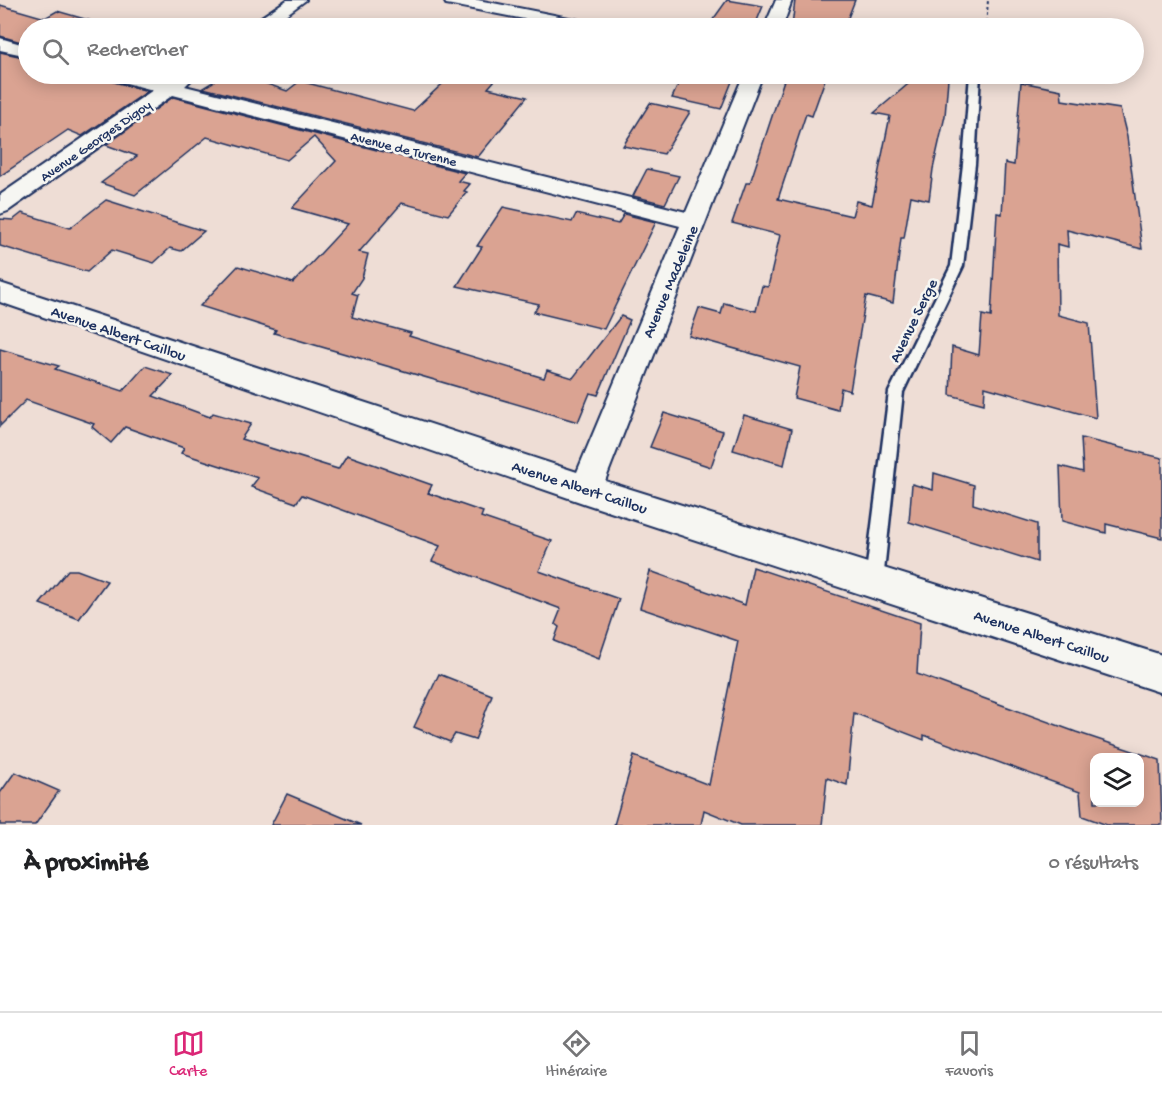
<!DOCTYPE html>
<html lang="fr">
<meta charset="utf-8">
<style>
body{margin:0;font-family:"Gochi Hand",sans-serif;background:#f6f6f6;color:#202124}
.controls{position:absolute;right:18px;bottom:18px;display:grid;overflow:hidden;border-radius:12px;box-shadow:0 3px 15px #0003}
.controls button{width:54px;height:54px;display:grid;place-items:center;padding:0;border:0;border-bottom:2px solid #e0e0e0;background:#fff;color:#202124;font:30px sans-serif}
.list{margin:0;padding:0;list-style:none}
h2{display:flex;justify-content:space-between;align-items:center;height:78px;margin:0;padding:0 24px;font-size:26px}
h2 small{font-size:20px;font-weight:400;color:#757577}
.icon{flex:none;width:33px;height:33px;fill:none;stroke:currentColor;stroke-width:2;stroke-linecap:round;stroke-linejoin:round}
.map{position:relative;flex:none;width:1162px;height:825px;overflow:hidden}
.search{position:absolute;background:#fff;box-shadow:0 3px 15px #0003;left:18px;right:18px;top:18px;height:66px;display:flex;align-items:center;gap:15px;box-sizing:border-box;padding:0 21px;border-radius:33px;color:#757577;font-size:22px}
.sheet{height:186px;background:#fff}
nav{display:flex;justify-content:space-around;align-items:center;box-sizing:border-box;height:84px;border-top:2px solid #e0e0e0;background:#fff;font-size:16px;color:#757577}
nav a{display:grid;justify-items:center;gap:3px}
nav .on{color:#db2777}
.map>svg:first-child{display:block}
.building{fill:#daa392;stroke:#1b2f5e;stroke-width:1.5;fill-rule:evenodd}
.lines{fill:none;stroke-linecap:round;stroke-linejoin:round}
.lane-casing{stroke:#1b2f5e;stroke-width:5}
.street-casing{stroke:#1b2f5e;stroke-width:4}
.path{stroke:#1b2f5e;stroke-width:2;stroke-dasharray:3 3;stroke-linecap:butt}
.lane{fill:#f6f6f2;fill-rule:evenodd}
.street{fill:#f6f6f2;fill-rule:evenodd}
.labels{text-anchor:middle;stroke-width:5;stroke-linejoin:round;paint-order:stroke}
.far-street-label{font-size:14px;fill:#1b2f5e;stroke:#f6f6f2}
.street-label{font-size:16px;fill:#1b2f5e;stroke:#f6f6f2}
</style>
<div class="map">
<svg width="1162" height="825" viewBox="0 0 1162 825">
<rect width="100%" height="100%" fill="#eeddd5"/>
<filter id="ink" filterUnits="userSpaceOnUse"><feTurbulence type="fractalNoise" baseFrequency=".0167" numOctaves="2"/><feDisplacementMap in="SourceGraphic" scale="12" xChannelSelector="R" yChannelSelector="G"/><feConvolveMatrix kernelMatrix="1 2 1 2 8 2 1 2 1" color-interpolation-filters="sRGB"/></filter>
<g filter="url(#ink)">
<!-- building -->
<g class="building">
<path d="M 727,0 L 763,6 L 754,28 L 707,28 Z"/>
<path d="M 795,0 L 855,0 L 844,28 L 792,27 Z"/>
<path d="M 0,5 L 45,18 L 57,11 L 116,28 L 28,28 L 28,44 L 0,36 Z"/>
<path d="M 0,52 L 28,58 L 28,74 L 84,74 L 148,91 L 82,136 L 68,130 L 0,176 Z"/>
<path d="M 226,74 L 239,74 L 287,91 L 300,81 L 413,111 L 453,74 L 476,74 L 496,79 L 488,88 L 527,97 L 478,157 L 203,88 Z"/>
<path d="M 683,74 L 735,74 L 721,109 L 672,98 Z"/>
<path d="M 786,74 L 827,74 L 812,116 L 806,114 L 778,199 L 852,216 L 856,201 L 872,205 L 890,116 L 874,113 L 920,74 L 948,79 L 945,116 L 933,169 L 929,200 L 911,196 L 904,238 L 901,238 L 893,303 L 866,296 L 850,391 L 841,388 L 838,410 L 794,398 L 800,367 L 689,336 L 699,308 L 721,314 L 724,303 L 756,311 L 762,286 L 768,287 L 780,235 L 732,223 L 746,183 L 750,183 Z"/>
<path d="M 1021,82 L 1061,90 L 1062,100 L 1120,109 L 1127,137 L 1142,249 L 1067,230 L 1068,247 L 1057,244 L 1058,315 L 1089,323 L 1096,418 L 985,387 L 984,404 L 950,395 L 952,347 L 979,355 L 982,315 L 991,317 L 997,213 L 1002,214 L 1005,163 L 1014,165 Z"/>
<path d="M 173,97 L 465,173 L 458,181 L 470,184 L 464,191 L 467,192 L 448,215 L 402,203 L 359,252 L 368,254 L 362,278 L 352,293 L 358,295 L 352,317 L 411,333 L 409,336 L 458,351 L 457,352 L 544,378 L 547,370 L 573,378 L 621,316 L 630,320 L 598,395 L 590,393 L 578,422 L 274,333 L 276,330 L 200,306 L 238,266 L 293,283 L 348,224 L 292,208 L 336,161 L 314,137 L 287,160 L 207,137 L 135,195 L 101,183 L 137,156 L 106,145 Z"/>
<path d="M 650,103 L 690,112 L 664,154 L 623,146 Z"/>
<path d="M 647,169 L 679,176 L 665,204 L 633,196 Z"/>
<path d="M 106,200 L 204,231 L 181,251 L 170,248 L 154,263 L 112,250 L 87,272 L 0,246 L 0,219 L 13,220 L 22,213 L 70,228 Z"/>
<path d="M 503,207 L 572,222 L 576,214 L 618,224 L 624,214 L 656,222 L 604,329 L 534,312 L 539,304 L 457,286 L 482,247 L 477,246 Z"/>
<path d="M 0,349 L 59,366 L 55,369 L 123,391 L 145,366 L 173,375 L 153,396 L 210,417 L 213,413 L 251,424 L 241,439 L 338,469 L 347,455 L 432,485 L 428,493 L 483,512 L 481,517 L 552,541 L 539,571 L 619,599 L 599,659 L 554,641 L 559,627 L 555,624 L 561,609 L 432,561 L 440,546 L 302,495 L 296,503 L 251,487 L 258,478 L 181,453 L 184,448 L 125,427 L 111,443 L 92,427 L 94,424 L 26,400 L 0,426 Z"/>
<path d="M 664,413 L 723,431 L 711,467 L 650,447 Z"/>
<path d="M 744,415 L 792,429 L 784,465 L 733,450 Z"/>
<path d="M 1081,438 L 1162,458 L 1162,538 L 1106,524 L 1106,533 L 1062,521 L 1060,466 L 1083,472 Z"/>
<path d="M 934,473 L 974,485 L 973,504 L 1037,524 L 1037,562 L 909,522 L 912,484 L 933,490 Z"/>
<path d="M 753,567 L 920,623 L 917,674 L 1076,732 L 1160,760 L 1162,825 L 1107,825 L 1082,816 L 1080,792 L 924,735 L 924,740 L 854,713 L 847,785 L 827,778 L 822,825 L 741,825 L 704,810 L 701,825 L 614,825 L 634,756 L 709,785 L 738,641 L 640,608 L 650,571 L 745,605 ZM 1095,758 L 1140,758 L 1140,802 L 1095,802 Z"/>
<path d="M 68,570 L 77,570 L 107,581 L 79,619 L 40,604 Z"/>
<path d="M 439,674 L 492,695 L 475,740 L 455,734 L 450,742 L 414,727 Z"/>
<path d="M 15,772 L 59,791 L 35,825 L 0,825 L 0,793 Z"/>
<path d="M 287,794 L 361,825 L 271,825 Z"/>
</g>
<g class="lines">
<defs>
<path id="lane" d="M 970,74 L 980,74 L 975,164 L 963,266 L 903,392 L 883,581 L 880,587 L 874,590 L 868,587 L 865,581 L 889,392 L 951,266 L 963,164 Z"/>
<g id="street">
<path d="M 287,0 L 306,0 L 268,28 L 248,28 L 251,24 Z"/>
<path d="M 444,0 L 478,0 L 594,23 L 600,24 L 603,28 L 570,28 L 452,5 L 446,4 Z"/>
<path d="M 776,0 L 792,0 L 782,28 L 764,28 Z"/>
<path d="M 0,38 L 28,46 L 28,56 L 0,50 Z"/>
<path d="M 104,74 L 135,74 L 166,81 L 174,76 L 188,76 L 191,80 L 185,86 L 686,212 L 744,74 L 763,74 L 605,481 L 1162,655 L 1162,693 L 586,504 L 0,302 L 0,283 L 577,472 L 680,226 L 173,95 L 8,211 L 0,214 L 0,195 L 153,90 L 107,78 Z"/>
</g>
</defs>
<!-- lane casing -->
<use href="#lane" class="lane-casing"/>
<!-- street casing -->
<use href="#street" class="street-casing"/>
<!-- path -->
<path class="path" d="M 986,28 L 988,0"/>
<!-- lane -->
<use href="#lane" class="lane"/>
<!-- street -->
<use href="#street" class="street"/>
</g>
</g>
<g class="labels">
<!-- far-street labels -->
<g class="far-street-label">
<text transform="translate(95 140) rotate(-35)" y="5">Avenue Georges Digoy</text>
<text transform="translate(404 148) rotate(14)" y="5">Avenue de Turenne</text>
</g>
<!-- street labels -->
<g class="street-label">
<text transform="translate(669 281) rotate(-67)" y="6">Avenue Madeleine</text>
<text transform="translate(912 320) rotate(-64)" y="6">Avenue Serge</text>
<text transform="translate(119 332) rotate(19)" y="6">Avenue Albert Caillou</text>
<text transform="translate(580 486) rotate(18)" y="6">Avenue Albert Caillou</text>
<text transform="translate(1042 635) rotate(18)" y="6">Avenue Albert Caillou</text>
</g>
</g>
</svg>
<div class="controls">
<button><svg class="icon" aria-label="layers" viewBox="0 0 24 24"><path d="M12 4l9 5-9 5-9-5zM3 14l9 5 9-5"/></svg></button>
</div>
<div class="search"><svg class="icon" aria-label="search" viewBox="0 0 24 24"><circle cx="10" cy="10" r="6"/><path d="M15 15l6 6"/></svg>Rechercher</div>
</div>
<section class="sheet">
<h2>À proximité<small>0 résultats</small></h2>
<ul class="list">
</ul>
</section>
<nav>
<a class="on"><svg class="icon" aria-label="map" viewBox="0 0 24 24"><path d="M3 6l6-2 6 2 6-2v14l-6 2-6-2-6 2zM9 4v14M15 6v14"/></svg>Carte</a>
<a><svg class="icon" aria-label="directions" viewBox="0 0 24 24"><path d="M12 3l9 9-9 9-9-9zM9 14v-3h6M13 9l2 2-2 2"/></svg>Itinéraire</a>
<a><svg class="icon" aria-label="saved" viewBox="0 0 24 24"><path d="M7 4h10v16l-5-4-5 4z"/></svg>Favoris</a>
</nav>
